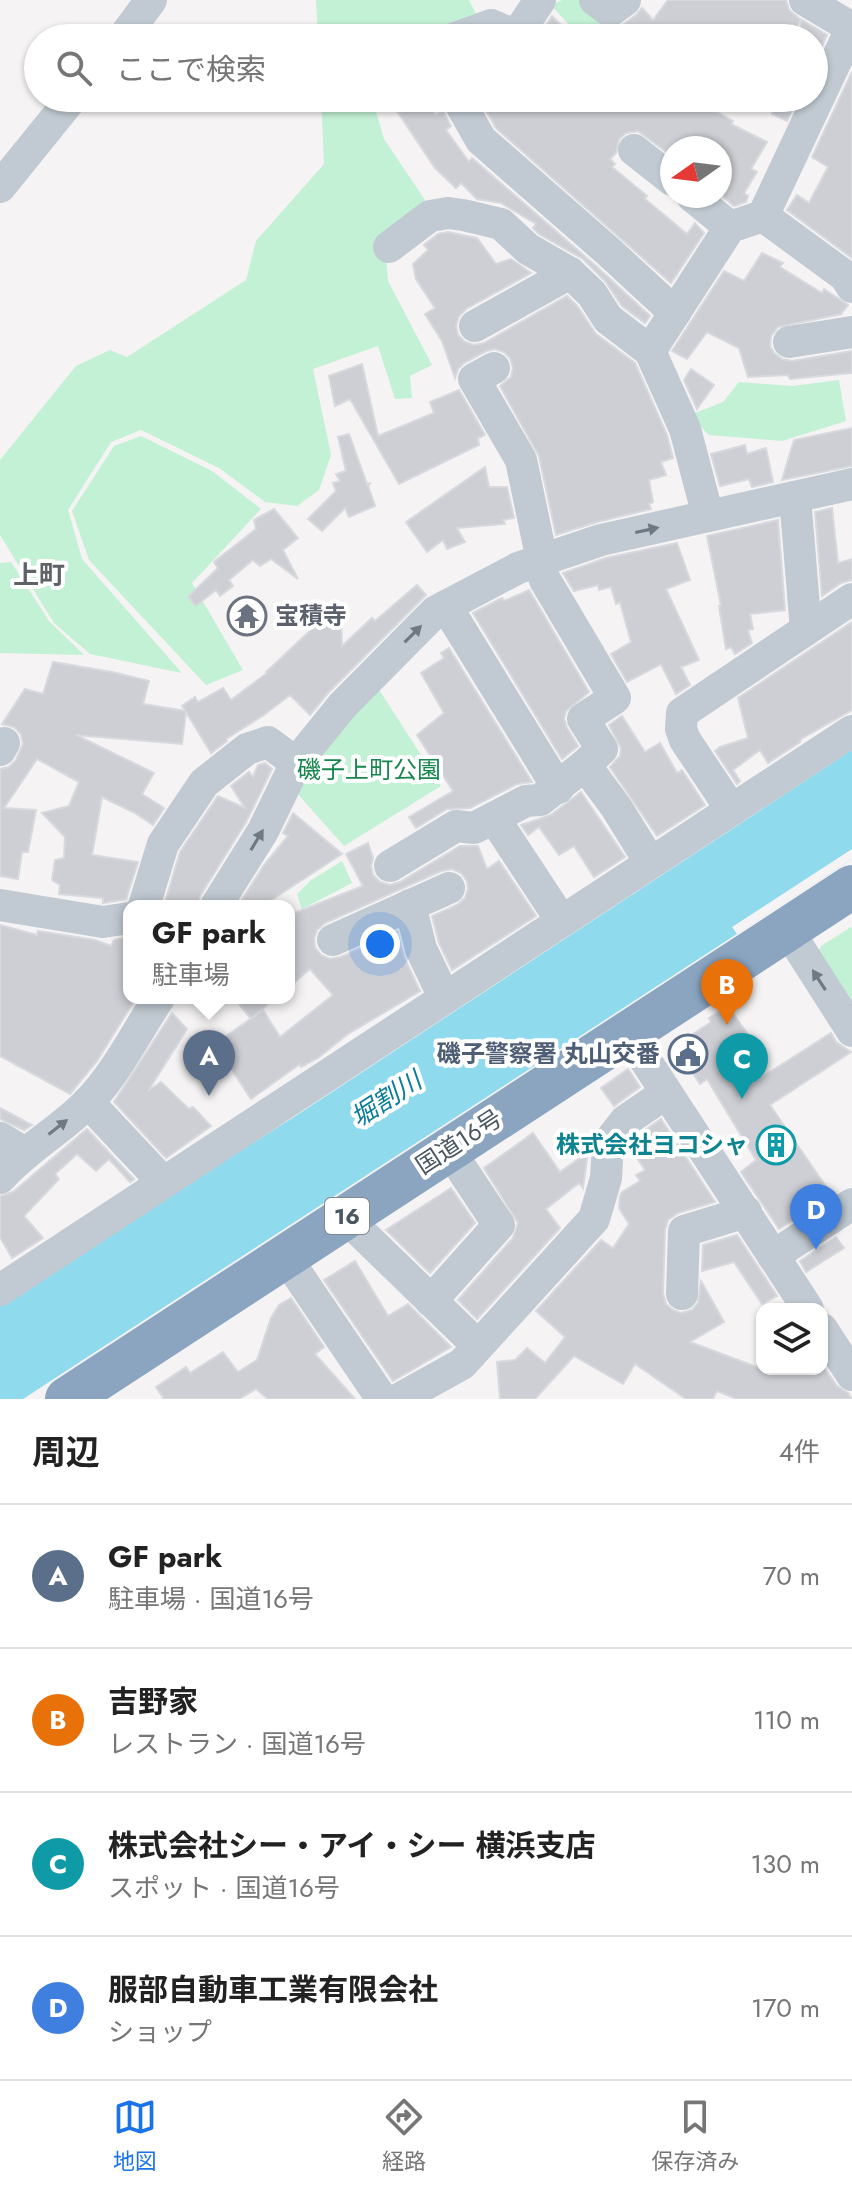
<!DOCTYPE html>
<html lang="ja">
<meta charset="utf-8">
<style>
body{margin:0;font-family:Jost,"Noto Sans JP",sans-serif;background:#f6f6f6;color:#222}
.controls{position:absolute;right:24px;bottom:24px;display:grid;overflow:hidden;border-radius:16px;box-shadow:0 2px 6px #0004}
.controls button{width:72px;height:72px;display:grid;place-items:center;padding:0;border:0;border-bottom:2px solid #e0e0e0;background:#fff;color:#222;font:40px sans-serif}
.compass{position:absolute;left:660px;top:136px;width:72px;height:72px;border-radius:50%;background:#fff;box-shadow:0 2px 6px #0004;rotate:256deg}
.you{position:absolute;left:380px;top:944px;width:28px;height:28px;margin:-20px;border:6px solid #fff;border-radius:50%;background:#1a73e8;box-shadow:0 0 0 12px #1a73e833}
.badge{display:grid;place-items:center;width:52px;height:52px;border-radius:50%;background:#1a73e8;color:#fff;font-size:26px;font-weight:700}
.pin{position:absolute;translate:-50% -66px;filter:drop-shadow(0 2px 4px #0008)}
.pin::after{content:'';position:absolute;top:42px;width:28px;height:24px;background:inherit;clip-path:polygon(0 0,100% 0,50% 100%)}
.popup{position:absolute;left:123px;top:900px;width:172px;height:104px;box-sizing:border-box;display:grid;place-content:center;border-radius:16px;background:#fff;filter:drop-shadow(0 2px 6px #0005);font-size:26px;white-space:nowrap;color:#767676}
.popup b{font-size:30px;color:#222}
.popup::after{content:'';position:absolute;left:50%;top:100%;margin-left:-16px;border:16px solid transparent;border-top-color:#fff}
.list{margin:0;padding:0;list-style:none}
h2{display:flex;justify-content:space-between;align-items:center;height:104px;margin:0;padding:0 32px;font-size:34px}
h2 small{font-size:26px;font-weight:400;color:#767676}
.list li{display:grid;grid-template-columns:52px 1fr auto;gap:24px;align-items:center;box-sizing:border-box;height:144px;padding:0 32px;border-top:2px solid #e0e0e0}
.list b{display:block;font-size:30px;white-space:nowrap}
.list p{margin:0;font-size:26px;white-space:nowrap;color:#767676}
.list em{font-size:26px;font-style:normal;color:#767676}
.icon{flex:none;width:44px;height:44px;fill:none;stroke:currentColor;stroke-width:2;stroke-linecap:round;stroke-linejoin:round}
.map{position:relative;flex:none;width:852px;height:1399px;overflow:hidden}
.search{position:absolute;background:#fff;box-shadow:0 2px 6px #0004;left:24px;right:24px;top:24px;height:88px;display:flex;align-items:center;gap:20px;box-sizing:border-box;padding:0 28px;border-radius:44px;color:#767676;font-size:30px}
.sheet{height:680px;background:#fff}
nav{display:flex;justify-content:space-around;align-items:center;box-sizing:border-box;height:112px;border-top:2px solid #e0e0e0;background:#fff;font-size:22px;color:#767676}
nav a{display:grid;justify-items:center;gap:4px}
nav .on{color:#1a73e8}
.map>svg:first-child{display:block}
.green{fill:#c3f1d5}
.water{fill:#90daee}
.pier{fill:#f5f3f3}
.building{fill:#cdcfd5;stroke:#d7d9de;stroke-width:2}
.lines{fill:none;stroke-linecap:round;stroke-linejoin:round}
.minor{stroke:#c1cad2;stroke-width:32}
.highway{stroke:#8ba5c1;stroke-width:44}
.oneway{fill:#6e7983}
.labels{text-anchor:middle;stroke-width:8;stroke-linejoin:round;paint-order:stroke}
.shield{fill:#fff;stroke:#808990;stroke-width:2}
.shield-label{font-size:22px;font-weight:bold;fill:#4a5661}
.worship-label{font-size:24px;font-weight:bold;fill:#5b616d;stroke:#fff;text-anchor:start}
.park-label{font-size:24px;fill:#17864f;stroke:#fff}
.service-label{font-size:24px;font-weight:bold;fill:#4e5e75;stroke:#fff;text-anchor:end}
.street-label{font-size:24px;fill:#4a5661;stroke:#fff}
.culture-label{font-size:24px;font-weight:bold;fill:#0d838f;stroke:#fff;text-anchor:end}
.neighbourhood-label{font-size:26px;font-weight:bold;fill:#5f6368;stroke:#fff}
.water-label{font-size:26px;font-style:italic;fill:#0c7c9b;stroke:#fff}
</style>
<div class="map">
<svg width="852" height="1399" viewBox="0 0 852 1399">
<rect width="100%" height="100%" fill="#f5f3f3"/>
<!-- green -->
<g class="green">
<path d="M 316,0 L 469,0 L 480,22 L 435,38 L 318,38 Z"/>
<path d="M 562,0 L 585,0 L 610,22 L 591,38 L 581,38 L 551,5 Z"/>
<path d="M 321,98 L 372,98 L 384,139 L 429,206 L 386,255 L 388,281 L 432,365 L 410,376 L 412,398 L 395,399 L 378,346 L 313,369 L 331,455 L 319,490 L 297,506 L 265,502 L 219,468 L 141,430 L 111,442 L 68,510 L 82,559 L 182,673 L 90,654 L 54,623 L 0,535 L 0,460 L 76,366 L 110,350 L 127,357 L 246,280 L 256,241 L 324,164 Z"/>
<path d="M 839,380 L 846,421 L 782,441 L 709,435 L 692,418 L 695,413 L 723,402 L 739,382 L 792,386 Z"/>
<path d="M 141,436 L 212,471 L 261,509 L 192,583 L 243,670 L 206,685 L 89,560 L 72,511 L 114,446 Z"/>
<path d="M 11,562 L 49,621 L 84,655 L 0,653 L 0,563 Z"/>
<path d="M 374,682 L 441,786 L 344,846 L 295,791 Z"/>
<path d="M 342,861 L 352,883 L 302,909 L 297,894 L 310,881 Z"/>
<path d="M 851,927 L 852,928 L 852,1004 L 818,953 L 821,946 Z"/>
</g>
<!-- water -->
<path class="water" d="M 852,750 L 852,859 L 23,1399 L 0,1399 L 0,1303 L 294,1117 Z"/>
<!-- pier -->
<path class="pier" d="M 852,849 L 852,859 L 737,934 L 732,927 Z"/>
<!-- building -->
<g class="building">
<path d="M 668,0 L 786,0 L 789,10 L 801,20 L 789,38 L 605,38 L 636,15 L 642,8 L 653,20 Z"/>
<path d="M 552,16 L 574,38 L 538,38 Z"/>
<path d="M 802,20 L 827,35 L 814,63 L 814,38 L 797,38 Z"/>
<path d="M 852,72 L 852,258 L 787,210 L 797,195 L 809,203 L 828,167 L 812,157 Z"/>
<path d="M 394,98 L 430,98 L 435,115 L 443,111 L 451,126 L 446,130 L 469,162 L 472,158 L 596,266 L 650,316 L 645,323 L 622,306 L 605,281 L 583,259 L 539,234 L 533,228 L 536,224 L 501,203 L 477,199 L 461,183 L 456,188 L 435,168 L 397,111 Z"/>
<path d="M 479,98 L 692,98 L 733,121 L 731,124 L 767,142 L 751,169 L 757,172 L 744,193 L 748,196 L 746,202 L 734,206 L 720,194 L 720,148 L 672,148 L 672,156 L 638,131 L 626,133 L 619,139 L 616,153 L 610,159 L 615,164 L 612,167 L 647,196 L 645,199 L 687,234 L 695,223 L 704,233 L 671,283 L 496,128 Z"/>
<path d="M 782,98 L 798,98 L 787,121 L 772,114 L 777,99 Z"/>
<path d="M 448,232 L 477,238 L 496,264 L 511,259 L 531,273 L 466,309 L 459,316 L 456,326 L 458,335 L 465,342 L 474,345 L 484,343 L 567,296 L 577,306 L 596,334 L 635,363 L 667,435 L 673,458 L 661,462 L 666,475 L 649,480 L 653,502 L 649,504 L 651,509 L 597,522 L 556,535 L 539,456 L 500,386 L 511,377 L 513,368 L 510,358 L 504,352 L 495,349 L 486,351 L 464,363 L 458,369 L 455,378 L 442,341 L 425,314 L 435,308 L 416,279 L 413,264 L 428,250 L 424,245 L 438,234 Z"/>
<path d="M 762,253 L 783,263 L 780,267 L 822,293 L 824,289 L 848,305 L 841,314 L 778,327 L 771,336 L 770,346 L 774,353 L 782,359 L 792,361 L 852,351 L 852,373 L 790,379 L 788,375 L 748,377 L 739,348 L 707,332 L 687,359 L 672,351 L 724,271 L 744,281 Z"/>
<path d="M 362,364 L 378,436 L 434,413 L 430,402 L 459,390 L 485,435 L 478,438 L 479,445 L 399,484 L 350,399 L 335,406 L 329,376 Z"/>
<path d="M 691,369 L 714,385 L 697,409 L 684,380 Z"/>
<path d="M 852,428 L 852,466 L 782,480 L 794,440 Z"/>
<path d="M 349,434 L 367,484 L 371,483 L 368,485 L 375,506 L 349,517 L 345,508 L 322,531 L 308,519 L 336,491 L 333,483 L 340,481 L 336,474 L 346,471 L 338,437 Z"/>
<path d="M 745,445 L 747,454 L 766,448 L 773,482 L 752,487 L 749,479 L 720,486 L 711,454 Z"/>
<path d="M 485,467 L 489,487 L 507,487 L 514,518 L 503,520 L 505,524 L 457,528 L 465,542 L 447,549 L 443,540 L 427,552 L 406,522 Z"/>
<path d="M 832,508 L 838,563 L 852,559 L 852,580 L 841,583 L 822,596 L 815,512 Z"/>
<path d="M 274,509 L 298,538 L 283,550 L 298,579 L 271,559 L 260,566 L 253,560 L 229,580 L 233,586 L 220,596 L 216,590 L 196,606 L 188,597 L 218,568 L 214,562 L 256,529 L 254,520 Z"/>
<path d="M 778,520 L 785,610 L 750,614 L 753,629 L 748,630 L 752,643 L 735,654 L 731,647 L 726,649 L 719,606 L 721,605 L 707,536 Z"/>
<path d="M 677,543 L 690,580 L 666,589 L 699,660 L 681,667 L 690,685 L 676,694 L 661,664 L 627,682 L 611,654 L 631,642 L 620,602 L 616,604 L 611,587 L 599,590 L 598,585 L 574,591 L 563,573 L 606,558 Z"/>
<path d="M 417,585 L 426,595 L 328,693 L 310,715 L 290,695 L 264,715 L 226,739 L 227,741 L 211,753 L 186,712 L 182,744 L 76,735 L 154,773 L 142,794 L 164,808 L 153,825 L 135,813 L 102,797 L 92,855 L 138,862 L 126,899 L 103,903 L 103,898 L 59,894 L 60,885 L 52,880 L 55,860 L 64,858 L 65,837 L 42,813 L 69,806 L 79,782 L 37,759 L 4,808 L 36,810 L 28,852 L 22,852 L 18,879 L 0,876 L 0,769 L 9,767 L 16,760 L 23,744 L 21,734 L 14,727 L 2,724 L 25,689 L 43,694 L 53,662 L 112,672 L 149,681 L 143,704 L 186,711 L 182,706 L 195,697 L 198,702 L 223,688 L 231,700 L 267,673 L 266,672 L 314,627 L 315,616 L 321,609 L 332,608 L 341,616 L 342,646 L 372,618 L 375,621 Z"/>
<path d="M 529,590 L 589,692 L 566,711 L 564,719 L 567,728 L 578,746 L 562,759 L 473,613 L 502,598 L 504,601 Z"/>
<path d="M 852,622 L 852,710 L 801,739 L 800,742 L 768,763 L 760,750 L 733,770 L 740,781 L 737,784 L 715,751 L 720,747 L 748,738 L 738,698 Z"/>
<path d="M 449,648 L 532,782 L 517,784 L 470,808 L 447,809 L 416,828 L 409,817 L 453,791 L 417,735 L 444,713 L 421,673 L 444,658 L 441,653 Z"/>
<path d="M 622,716 L 645,752 L 660,743 L 677,773 L 682,770 L 705,805 L 657,836 L 610,767 L 620,756 L 621,748 L 609,725 Z"/>
<path d="M 265,763 L 272,769 L 246,822 L 200,896 L 197,906 L 164,906 L 180,852 L 218,796 L 245,808 L 231,786 L 249,772 L 253,777 L 258,765 Z"/>
<path d="M 581,792 L 625,857 L 594,877 L 574,846 L 559,855 L 539,827 L 528,835 L 521,825 L 551,815 Z"/>
<path d="M 293,813 L 342,854 L 262,906 L 238,906 L 264,865 L 288,836 L 283,833 Z"/>
<path d="M 368,843 L 373,858 L 371,866 L 373,875 L 380,882 L 390,885 L 400,882 L 460,846 L 478,846 L 487,869 L 499,861 L 536,916 L 452,970 L 439,943 L 432,916 L 457,905 L 465,898 L 468,889 L 467,881 L 461,873 L 452,869 L 441,871 L 325,923 L 317,930 L 314,939 L 315,947 L 321,955 L 330,959 L 341,957 L 397,932 L 404,957 L 420,991 L 348,1034 L 318,1058 L 301,1067 L 300,1064 L 251,1099 L 215,1044 L 263,1010 L 280,1037 L 333,995 L 310,969 L 289,987 L 289,915 L 363,886 L 346,854 Z"/>
<path d="M 0,925 L 37,935 L 38,931 L 95,940 L 111,946 L 114,940 L 129,937 L 129,998 L 136,998 L 97,1061 L 70,1094 L 0,1056 Z"/>
<path d="M 234,998 L 275,998 L 251,1019 Z"/>
<path d="M 728,1006 L 746,1032 L 728,1043 L 753,1083 L 831,1033 L 836,1042 L 851,1052 L 770,1105 L 829,1191 L 813,1203 L 815,1206 L 779,1229 L 741,1172 L 756,1160 L 707,1079 L 700,1084 L 675,1046 L 711,1022 L 709,1018 Z"/>
<path d="M 172,1013 L 187,1029 L 148,1091 L 161,1082 L 189,1109 L 193,1107 L 211,1126 L 166,1158 L 114,1102 Z"/>
<path d="M 628,1069 L 640,1087 L 614,1106 L 601,1088 Z"/>
<path d="M 0,1108 L 32,1125 L 24,1130 L 0,1119 Z"/>
<path d="M 661,1119 L 715,1202 L 678,1213 L 668,1220 L 665,1230 L 663,1293 L 666,1304 L 673,1310 L 681,1313 L 692,1310 L 698,1303 L 701,1281 L 724,1322 L 690,1342 L 762,1369 L 825,1369 L 837,1386 L 848,1393 L 852,1399 L 737,1399 L 717,1391 L 713,1399 L 686,1399 L 635,1364 L 623,1384 L 574,1356 L 535,1399 L 500,1399 L 497,1362 L 515,1360 L 527,1348 L 545,1363 L 565,1337 L 536,1311 L 601,1240 L 613,1248 L 629,1224 L 619,1208 L 620,1196 L 622,1192 L 640,1181 L 636,1175 L 645,1170 L 629,1146 L 638,1135 Z"/>
<path d="M 87,1129 L 134,1179 L 130,1182 L 109,1159 L 96,1171 L 77,1154 L 55,1174 L 59,1179 L 24,1216 L 43,1238 L 12,1258 L 0,1237 L 0,1196 L 13,1192 Z"/>
<path d="M 533,1133 L 560,1172 L 588,1152 L 583,1188 L 579,1183 L 546,1209 L 560,1228 L 477,1319 L 458,1300 L 513,1238 L 518,1223 L 484,1168 Z"/>
<path d="M 451,1188 L 475,1223 L 430,1273 L 386,1230 Z"/>
<path d="M 737,1235 L 777,1296 L 762,1304 L 734,1262 L 702,1271 L 703,1245 Z"/>
<path d="M 836,1237 L 844,1248 L 806,1272 L 800,1261 Z"/>
<path d="M 355,1261 L 388,1316 L 408,1304 L 451,1347 L 393,1381 L 324,1280 Z"/>
<path d="M 291,1298 L 324,1347 L 315,1354 L 355,1399 L 268,1399 L 256,1389 L 239,1399 L 164,1399 L 156,1387 L 186,1367 L 190,1373 L 223,1352 L 238,1372 L 257,1360 L 271,1318 L 279,1305 Z"/>
</g>
<g class="lines">
<!-- minor -->
<g class="minor">
<path d="M 595,0 L 610,11 L 625,0"/>
<path d="M 805,0 L 852,28"/>
<path d="M 123,38 L 151,0"/>
<path d="M 455,38 L 491,25 L 507,32 L 520,30 L 540,0"/>
<path d="M 457,98 L 481,140 L 609,252 L 675,313"/>
<path d="M 634,150 L 672,180"/>
<path d="M 0,187 L 72,98"/>
<path d="M 692,196 L 730,227"/>
<path d="M 763,216 L 845,276 L 852,287"/>
<path d="M 389,247 L 430,216 L 448,213 L 463,215 L 501,224 L 528,249 L 570,273 L 592,294 L 608,319 L 650,351 L 685,429 L 708,516"/>
<path d="M 475,326 L 570,273"/>
<path d="M 789,342 L 852,332"/>
<path d="M 650,351 L 730,227 L 763,216 L 852,27"/>
<path d="M 494,368 L 474,379 L 521,460 L 542,560"/>
<path d="M 795,497 L 806,630"/>
<path d="M 538,561 L 545,580 L 615,698 L 583,719 L 602,749 L 585,765"/>
<path d="M 446,606 L 558,788"/>
<path d="M 0,750 L 4,743"/>
<path d="M 731,809 L 685,740 L 681,729 L 682,713 L 852,599"/>
<path d="M 494,818 L 561,920"/>
<path d="M 390,866 L 456,826 L 474,828 L 526,801 L 540,800 L 585,765 L 616,807 L 650,862"/>
<path d="M 0,905 L 103,922 L 129,918"/>
<path d="M 410,905 L 421,949 L 444,997"/>
<path d="M 144,906 L 163,844 L 204,783 L 247,749 L 268,742 L 296,763"/>
<path d="M 216,906 L 263,831 L 296,763 L 342,706 L 435,612 L 518,568 L 601,540 L 852,484"/>
<path d="M 787,929 L 852,1031"/>
<path d="M 333,940 L 449,888"/>
<path d="M 627,1032 L 808,1309"/>
<path d="M 88,1102 L 163,1182"/>
<path d="M 0,1138 L 25,1153"/>
<path d="M 0,1178 C 24,1151 54,1134 80,1110 C 112,1082 135,1034 159,998"/>
<path d="M 345,1217 L 477,1345"/>
<path d="M 285,1256 L 382,1399"/>
<path d="M 773,1256 L 852,1204"/>
<path d="M 0,1290 L 852,731"/>
<path d="M 682,1294 L 684,1231 L 746,1212"/>
<path d="M 431,1301 L 499,1225 L 463,1171"/>
<path d="M 822,1329 L 852,1375"/>
<path d="M 399,1399 L 462,1364 L 594,1219 L 606,1178 L 608,1143 L 625,1121 L 666,1093"/>
</g>
<!-- highway -->
<path class="highway" d="M 67,1399 L 852,887"/>
</g>
<!-- one-way arrows -->
<defs><path id="oneway-solid" d="M-6-.8H1V-3.2L6.5 0L1 3.2V.8H-6Z" transform="scale(2)"/></defs>
<g class="oneway">
<use href="#oneway-solid" transform="translate(647 530) rotate(-12)"/>
<use href="#oneway-solid" transform="translate(413 634) rotate(-45)"/>
<use href="#oneway-solid" transform="translate(257 840) rotate(-59)"/>
<use href="#oneway-solid" transform="translate(819 980) rotate(-123)"/>
<use href="#oneway-solid" transform="translate(58 1127) rotate(-38)"/>
</g>
<!-- icons -->
<defs>
<symbol id="temple-ring" viewBox="-11 -11 22 22"><circle r="9.5" fill="#fff" stroke="#6b7280" stroke-width="1.5"/><path d="M0-6L5-2H3V0L6.5 2.5H4V6H1.5V3h-3V6H-4V2.5H-6.5L-3 0V-2H-5Z" fill="#6b7280"/></symbol>
<symbol id="civic-ring" viewBox="-11 -11 22 22"><circle r="9.5" fill="#fff" stroke="#5c6f8a" stroke-width="1.5"/><path d="M-.6-6.5H3V-4.5H.6V-3L4-1V1h2V6H-6V1h2V-1L-.6-3ZM-1.2 2.5V6h2.4V2.5Z" fill="#5c6f8a"/></symbol>
<symbol id="building-ring" viewBox="-11 -11 22 22"><circle r="9.5" fill="#fff" stroke="#0f9aa8" stroke-width="1.5"/><path d="M-4-6H4V6H1V3H-1V6H-4ZM-2.5-4.3h1.7v1.8h-1.7ZM.8-4.3h1.7v1.8H.8ZM-2.5-1h1.7V.8h-1.7ZM.8-1h1.7V.8H.8Z" fill="#0f9aa8"/></symbol>
</defs>
<g fill-rule="evenodd">
<use href="#temple-ring" x="225" y="594" width="44" height="44"/>
<use href="#civic-ring" x="666" y="1032" width="44" height="44"/>
<use href="#building-ring" x="754" y="1123" width="44" height="44"/>
</g>
<g class="labels">
<!-- shield labels -->
<rect class="shield" x="325" y="1198" width="44" height="36" rx="6"/>
<g class="shield-label">
<text x="347" y="1224">16</text>
</g>
<!-- worship labels -->
<g class="worship-label">
<text x="275" y="624">宝積寺</text>
</g>
<!-- park labels -->
<g class="park-label">
<text x="369" y="778">磯子上町公園</text>
</g>
<!-- service labels -->
<g class="service-label">
<text x="660" y="1062">磯子警察署 丸山交番</text>
</g>
<!-- street labels -->
<g class="street-label">
<text transform="translate(459 1142) rotate(-33)" y="8">国道16号</text>
</g>
<!-- culture labels -->
<g class="culture-label">
<text x="748" y="1153">株式会社ヨコシャ</text>
</g>
<!-- neighbourhood labels -->
<g class="neighbourhood-label">
<text x="39" y="584">上町</text>
</g>
<!-- water labels -->
<g class="water-label">
<text transform="translate(386 1099) rotate(-33)" y="9">堀割川</text>
</g>
</g>
</svg>
<div class="controls">
<button><svg class="icon" aria-label="layers" viewBox="0 0 24 24"><path d="M12 4l9 5-9 5-9-5zM3 14l9 5 9-5"/></svg></button>
</div>
<svg class="compass" viewBox="-18 -18 36 36"><path d="M0-13l5 13h-10z" fill="#e53935"/><path d="M0 13l5-13h-10z" fill="#767676"/></svg>
<div class="you"></div>
<div class="pin badge" style="left:209px;top:1096px;background:#5c6f8a">A</div>
<div class="popup"><b>GF park</b>駐車場</div>
<div class="pin badge" style="left:727px;top:1025px;background:#e8710a">B</div>
<div class="pin badge" style="left:742px;top:1099px;background:#0f9aa8">C</div>
<div class="pin badge" style="left:816px;top:1250px;background:#3f7fe0">D</div>
<div class="search"><svg class="icon" aria-label="search" viewBox="0 0 24 24"><circle cx="10" cy="10" r="6"/><path d="M15 15l6 6"/></svg>ここで検索</div>
</div>
<section class="sheet">
<h2>周辺<small>4件</small></h2>
<ul class="list">
<li><span class="badge" style="background:#5c6f8a">A</span><div><b>GF park</b><p>駐車場 · 国道16号</p></div><em>70 m</em></li>
<li><span class="badge" style="background:#e8710a">B</span><div><b>吉野家</b><p>レストラン · 国道16号</p></div><em>110 m</em></li>
<li><span class="badge" style="background:#0f9aa8">C</span><div><b>株式会社シー・アイ・シー 横浜支店</b><p>スポット · 国道16号</p></div><em>130 m</em></li>
<li><span class="badge" style="background:#3f7fe0">D</span><div><b>服部自動車工業有限会社</b><p>ショップ</p></div><em>170 m</em></li>
</ul>
</section>
<nav>
<a class="on"><svg class="icon" aria-label="map" viewBox="0 0 24 24"><path d="M3 6l6-2 6 2 6-2v14l-6 2-6-2-6 2zM9 4v14M15 6v14"/></svg>地図</a>
<a><svg class="icon" aria-label="directions" viewBox="0 0 24 24"><path d="M12 3l9 9-9 9-9-9zM9 14v-3h6M13 9l2 2-2 2"/></svg>経路</a>
<a><svg class="icon" aria-label="saved" viewBox="0 0 24 24"><path d="M7 4h10v16l-5-4-5 4z"/></svg>保存済み</a>
</nav>
